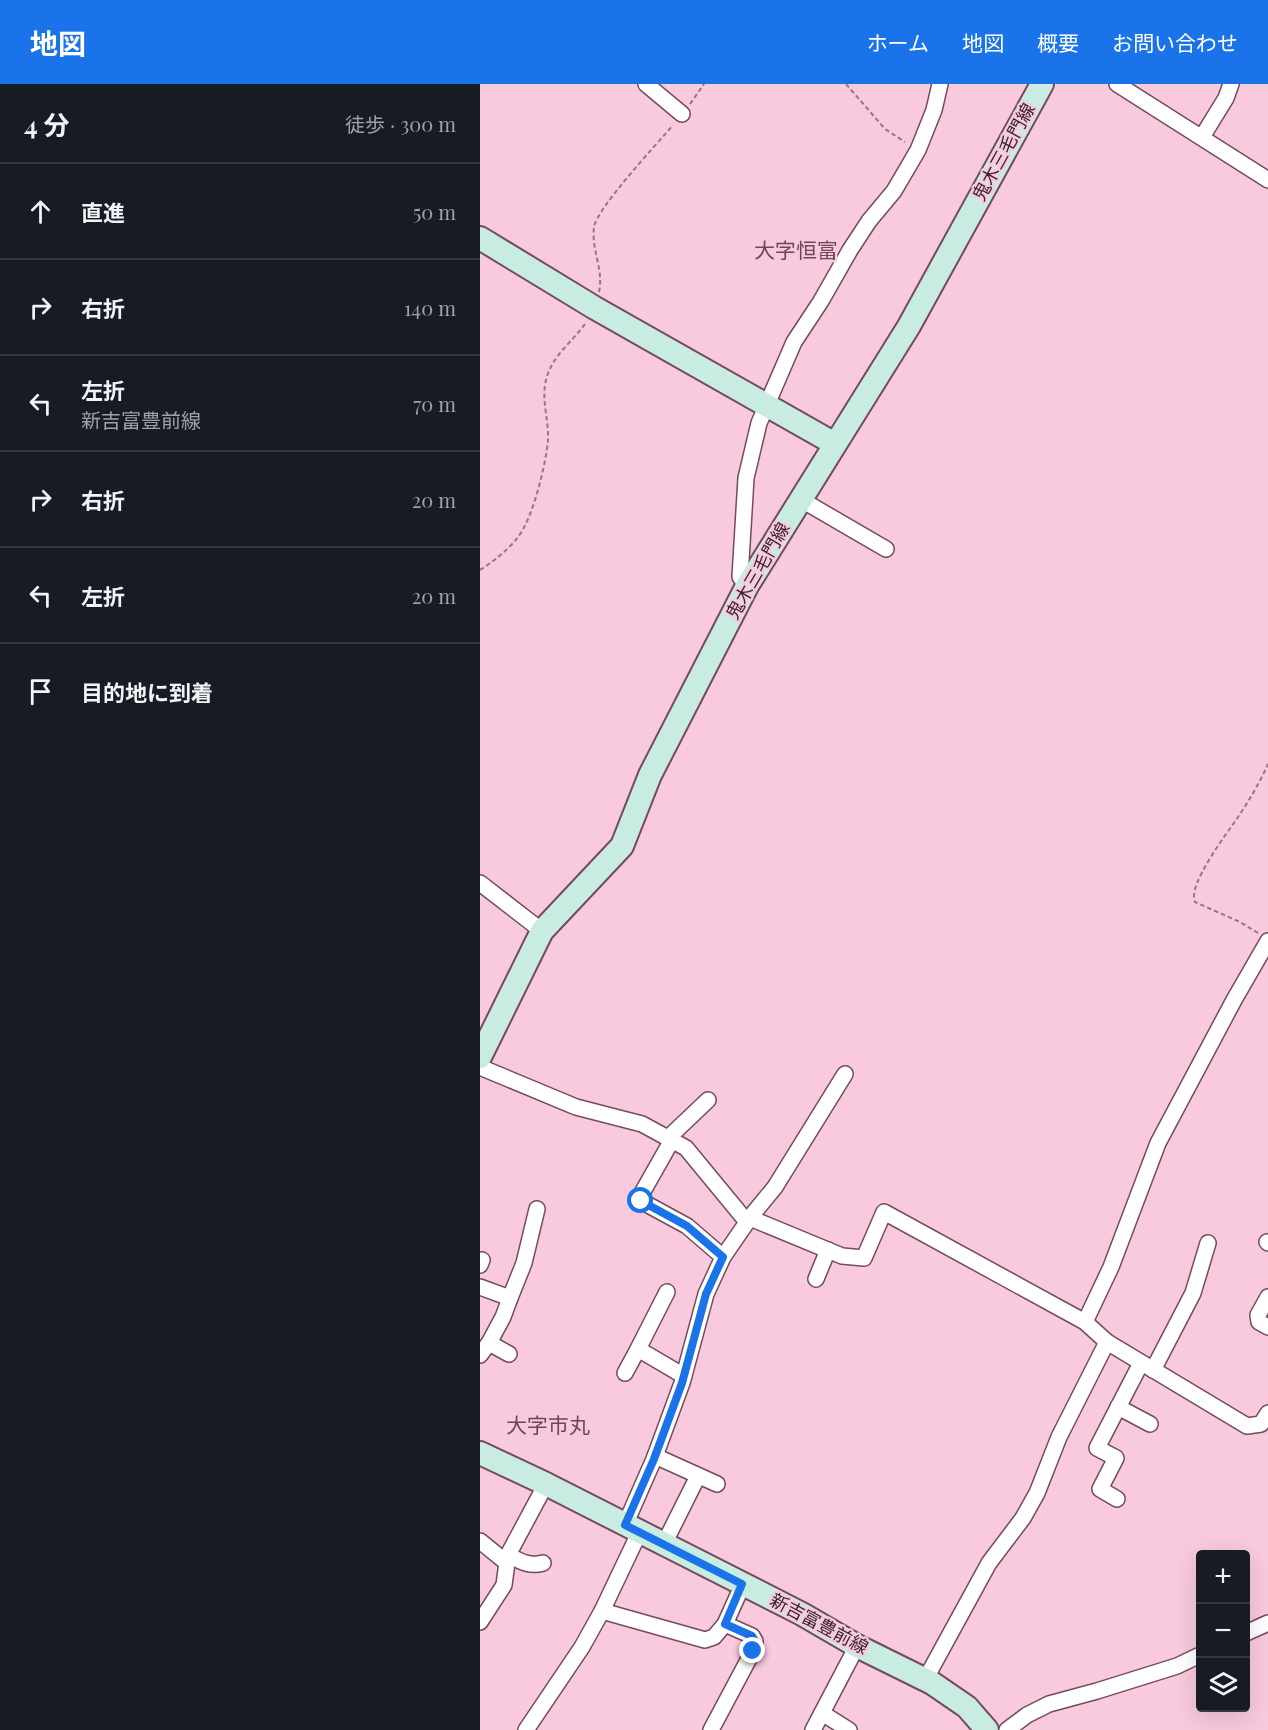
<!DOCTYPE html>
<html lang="ja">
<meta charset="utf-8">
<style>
body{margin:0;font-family:"Playfair Display","Noto Sans JP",serif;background:#20242c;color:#f1f3f6}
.controls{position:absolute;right:18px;bottom:18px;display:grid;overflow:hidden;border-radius:6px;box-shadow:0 6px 24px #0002}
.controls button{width:54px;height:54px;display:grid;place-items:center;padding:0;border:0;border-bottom:2px solid #363941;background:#171b24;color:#f1f3f6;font:30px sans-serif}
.stop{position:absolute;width:18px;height:18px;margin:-14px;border:4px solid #1a73e8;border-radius:50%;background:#fff}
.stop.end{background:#1a73e8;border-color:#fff;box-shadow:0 2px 6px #0008}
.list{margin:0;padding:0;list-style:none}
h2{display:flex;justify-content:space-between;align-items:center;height:78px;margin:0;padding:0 24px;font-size:26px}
h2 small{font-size:20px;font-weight:400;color:#9ea1a6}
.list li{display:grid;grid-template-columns:39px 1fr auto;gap:18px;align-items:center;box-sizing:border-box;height:96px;padding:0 24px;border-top:2px solid #363941}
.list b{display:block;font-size:22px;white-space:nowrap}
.list p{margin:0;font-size:20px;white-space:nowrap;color:#9ea1a6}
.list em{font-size:20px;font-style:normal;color:#9ea1a6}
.icon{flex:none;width:33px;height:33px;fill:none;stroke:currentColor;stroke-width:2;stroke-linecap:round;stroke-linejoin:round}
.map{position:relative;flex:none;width:788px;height:1646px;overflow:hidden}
header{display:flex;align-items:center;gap:36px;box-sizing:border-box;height:84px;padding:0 30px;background:#1a73e8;color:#fff}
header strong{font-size:28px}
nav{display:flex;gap:33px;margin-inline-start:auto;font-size:21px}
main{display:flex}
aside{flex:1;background:#171b24}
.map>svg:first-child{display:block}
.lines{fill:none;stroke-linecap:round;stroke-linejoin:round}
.street-casing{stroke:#734b5d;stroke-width:18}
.secondary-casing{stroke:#734b5d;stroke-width:26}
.path{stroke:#977684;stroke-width:2;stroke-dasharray:4.5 3;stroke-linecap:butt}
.street{stroke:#fff;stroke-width:15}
.secondary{stroke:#c8ece1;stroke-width:22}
.route{stroke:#1a73e8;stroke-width:8}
.labels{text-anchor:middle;stroke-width:4.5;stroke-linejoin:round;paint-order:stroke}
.street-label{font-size:18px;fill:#38262e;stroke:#f9c9de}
.quarter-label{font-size:21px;fill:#6d4658;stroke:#f9c9de}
</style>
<header>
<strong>地図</strong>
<nav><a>ホーム</a><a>地図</a><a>概要</a><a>お問い合わせ</a></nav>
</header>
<main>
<aside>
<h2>4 分<small>徒歩 · 300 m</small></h2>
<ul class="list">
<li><svg class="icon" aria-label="ahead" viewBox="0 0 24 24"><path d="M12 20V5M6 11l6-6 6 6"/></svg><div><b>直進</b></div><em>50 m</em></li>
<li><svg class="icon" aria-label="right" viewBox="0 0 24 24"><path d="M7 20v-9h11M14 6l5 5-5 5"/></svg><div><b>右折</b></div><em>140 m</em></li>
<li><svg class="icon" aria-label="left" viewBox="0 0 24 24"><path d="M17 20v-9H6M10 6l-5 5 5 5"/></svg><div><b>左折</b><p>新吉富豊前線</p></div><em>70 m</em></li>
<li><svg class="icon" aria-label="right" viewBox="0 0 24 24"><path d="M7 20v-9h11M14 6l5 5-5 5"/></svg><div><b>右折</b></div><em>20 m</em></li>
<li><svg class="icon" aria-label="left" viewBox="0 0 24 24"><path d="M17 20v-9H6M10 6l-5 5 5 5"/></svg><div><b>左折</b></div><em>20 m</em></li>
<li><svg class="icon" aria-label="arrive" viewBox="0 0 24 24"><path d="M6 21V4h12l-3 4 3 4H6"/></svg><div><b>目的地に到着</b></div></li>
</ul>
</aside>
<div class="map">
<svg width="788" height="1646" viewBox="0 0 788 1646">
<rect width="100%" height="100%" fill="#f9c9de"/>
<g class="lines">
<defs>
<g id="street">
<path d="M 166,0 L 202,30"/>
<path d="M 637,0 L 788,96"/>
<path d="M 722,53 L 746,14 L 751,0"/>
<path d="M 320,415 L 406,465"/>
<path d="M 267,502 L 260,493 L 266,394 L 279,339 L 314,258 L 341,217 L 370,166 L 389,137 L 414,107 L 438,66 L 454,26 L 460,0"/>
<path d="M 0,799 L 62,847"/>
<path d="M 0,983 L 96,1023 L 162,1040 L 206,1064 L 267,1138"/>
<path d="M 188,1054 L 228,1016"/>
<path d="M 192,1056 L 162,1109 L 161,1117 L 207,1142 L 243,1173"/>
<path d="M 270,1134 L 362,1172 L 384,1174 L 404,1128 L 605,1238 L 627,1258 L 579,1353 L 557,1409 L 543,1434 L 509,1479 L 445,1596"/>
<path d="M 787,1158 L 788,1159"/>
<path d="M 0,1181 L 2,1176"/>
<path d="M 336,1195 L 348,1166"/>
<path d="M 0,1203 L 30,1214 L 44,1179 L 57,1125"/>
<path d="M 187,1208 L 158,1265 L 204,1292"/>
<path d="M 788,1213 L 778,1231 L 779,1238 L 788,1243"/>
<path d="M 605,1238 L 631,1183 L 678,1059 L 754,916 L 788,857"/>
<path d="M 627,1258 L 767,1342 L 781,1340 L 788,1329"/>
<path d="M 9,1259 L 23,1233 L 30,1214"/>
<path d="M 0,1271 L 9,1259 L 29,1270"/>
<path d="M 673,1286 L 713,1209 L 728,1159"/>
<path d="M 145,1289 L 158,1265"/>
<path d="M 638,1323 L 670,1340"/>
<path d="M 175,1372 L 237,1400"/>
<path d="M 637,1415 L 620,1405 L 636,1374 L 617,1364 L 661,1279"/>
<path d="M 145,1441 L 174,1375 L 202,1299 L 226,1210 L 243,1173 L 272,1131 L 295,1103 L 365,990"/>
<path d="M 0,1457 L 27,1479"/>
<path d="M 184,1460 L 218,1392"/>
<path d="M 28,1471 C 40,1477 49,1483 63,1479"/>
<path d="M 122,1527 L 225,1556 L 234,1553 L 245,1540"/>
<path d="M 0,1538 L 24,1501 L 28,1471 L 66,1400"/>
<path d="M 766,1549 L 788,1539"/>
<path d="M 342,1629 L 369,1646"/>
<path d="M 46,1646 L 102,1563 L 122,1527 L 160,1447"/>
<path d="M 231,1646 L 273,1567 L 275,1557 L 272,1552 L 245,1540 L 263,1500"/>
<path d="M 333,1646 L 377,1562"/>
<path d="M 527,1646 L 547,1631 L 569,1620 L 617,1607 L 697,1582 L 720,1571"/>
</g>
<g id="secondary">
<path d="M 0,154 L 115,224 L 355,360"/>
<path d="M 0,973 L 62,847 L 142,762 L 170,691 L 267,502 L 429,242 L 562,0"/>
<path d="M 0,1369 L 66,1400 L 322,1530 L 377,1562 L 452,1599 L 487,1623 L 507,1646"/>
</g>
</defs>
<!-- street casing -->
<use href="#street" class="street-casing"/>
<!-- secondary casing -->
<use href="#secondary" class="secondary-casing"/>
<!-- path -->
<g class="path">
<path d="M 366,0 L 405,45 L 425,58"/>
<path d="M 210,20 L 224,0"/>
<path d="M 119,208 C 124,186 111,165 114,143 C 117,124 177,60 193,41"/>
<path d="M 0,486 C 13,478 29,465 38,453 C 53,434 66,380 68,356 C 69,336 61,316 66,296 C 71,273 92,258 105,240"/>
<path d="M 778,849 L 760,838 L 715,818 C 707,801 748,748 758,733 C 769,717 780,698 788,680"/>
</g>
<!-- street -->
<use href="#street" class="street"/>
<!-- secondary -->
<use href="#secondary" class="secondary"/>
</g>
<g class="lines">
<!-- route -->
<path class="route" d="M 161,1117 L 207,1142 L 243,1173 L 226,1210 L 202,1299 L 174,1375 L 145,1441 L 262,1500 L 245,1540 L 272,1552 L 275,1557 L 273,1567"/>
</g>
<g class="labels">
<!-- street labels -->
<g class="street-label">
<text transform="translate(524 68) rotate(-61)" y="6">鬼木三毛門線</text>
<text transform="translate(278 487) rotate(-60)" y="6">鬼木三毛門線</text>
<text transform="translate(339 1540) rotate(28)" y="6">新吉富豊前線</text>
</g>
<!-- quarter labels -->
<g class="quarter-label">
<text x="316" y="174">大字恒富</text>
<text x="68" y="1349">大字市丸</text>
</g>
</g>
</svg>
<div class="controls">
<button>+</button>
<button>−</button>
<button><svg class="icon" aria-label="layers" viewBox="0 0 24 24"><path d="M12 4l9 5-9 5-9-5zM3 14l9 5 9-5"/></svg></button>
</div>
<div class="stop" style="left:161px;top:1117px"></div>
<div class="stop end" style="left:273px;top:1567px"></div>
</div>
</main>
